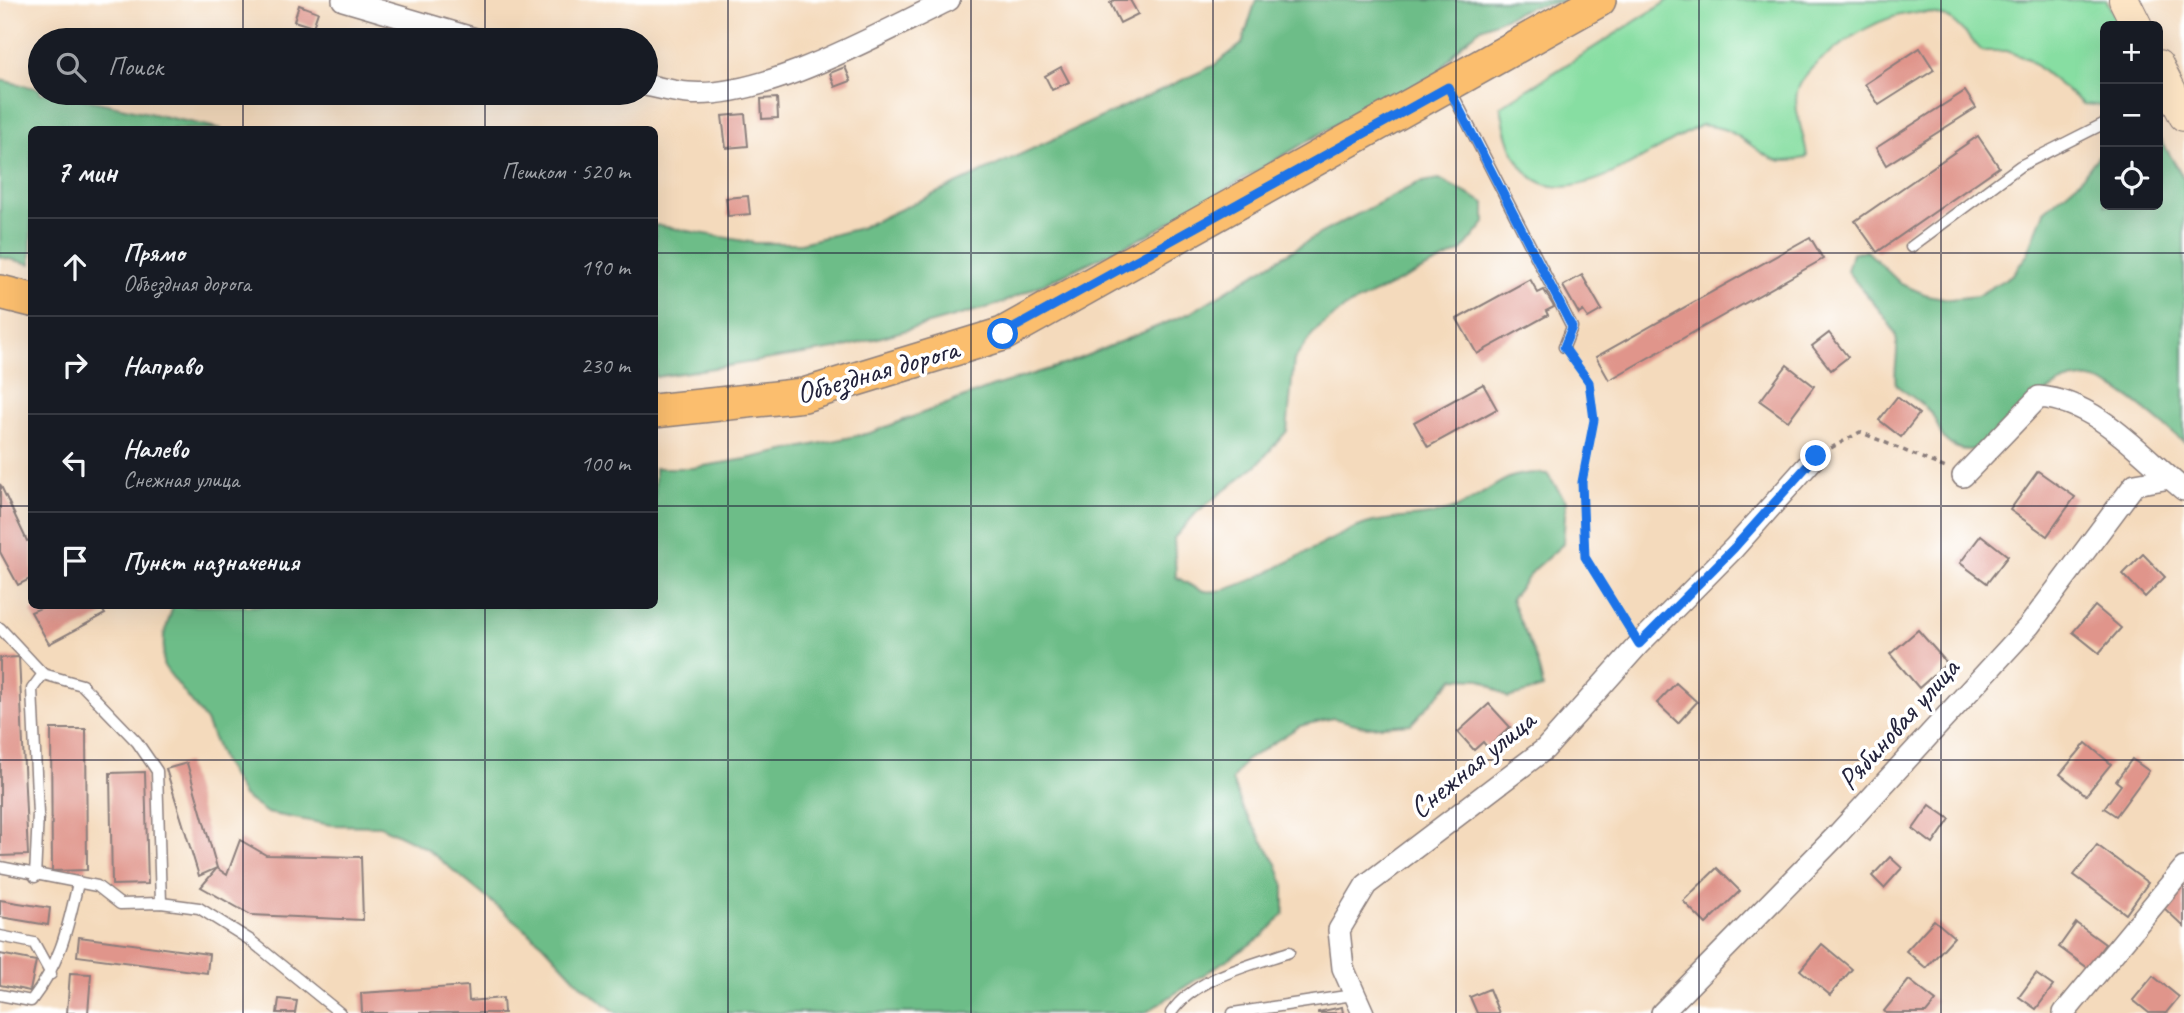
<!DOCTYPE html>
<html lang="ru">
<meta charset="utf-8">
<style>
body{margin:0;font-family:Caveat,sans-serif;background:#242831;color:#f1f3f6}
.controls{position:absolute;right:21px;top:21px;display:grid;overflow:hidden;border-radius:10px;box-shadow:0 7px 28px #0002}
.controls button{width:63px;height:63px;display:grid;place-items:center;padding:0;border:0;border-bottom:2px solid #363941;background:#171b24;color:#f1f3f6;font:35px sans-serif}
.stop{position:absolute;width:21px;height:21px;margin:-16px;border:5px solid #1a73e8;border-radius:50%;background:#fff}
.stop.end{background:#1a73e8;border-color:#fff;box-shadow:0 2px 7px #0008}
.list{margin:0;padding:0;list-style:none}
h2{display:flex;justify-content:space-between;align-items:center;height:91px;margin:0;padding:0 28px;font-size:30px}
h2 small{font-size:23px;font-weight:400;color:#9ea1a6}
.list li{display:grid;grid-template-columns:46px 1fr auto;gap:21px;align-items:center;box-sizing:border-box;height:98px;padding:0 28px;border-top:2px solid #363941}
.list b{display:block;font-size:26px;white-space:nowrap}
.list p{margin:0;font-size:23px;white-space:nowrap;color:#9ea1a6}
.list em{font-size:23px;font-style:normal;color:#9ea1a6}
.icon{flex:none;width:38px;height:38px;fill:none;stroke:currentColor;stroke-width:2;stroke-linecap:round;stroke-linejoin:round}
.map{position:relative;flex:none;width:2184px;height:1013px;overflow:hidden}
.search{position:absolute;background:#171b24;box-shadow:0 7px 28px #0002;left:28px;top:28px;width:630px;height:77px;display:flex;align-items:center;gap:18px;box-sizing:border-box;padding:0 24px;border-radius:38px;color:#9ea1a6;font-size:26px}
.panel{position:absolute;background:#171b24;box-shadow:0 7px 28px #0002;left:28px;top:126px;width:630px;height:483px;border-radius:10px}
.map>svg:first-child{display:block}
.green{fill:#87dea2;stroke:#54806e;stroke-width:2}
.forest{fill:#6dbd88;stroke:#487062;stroke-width:2}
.building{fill:#e0958b}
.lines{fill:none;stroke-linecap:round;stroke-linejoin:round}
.lane-casing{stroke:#8b7e7c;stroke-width:13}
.street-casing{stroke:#8b7e7c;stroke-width:24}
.secondary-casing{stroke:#8b7e7c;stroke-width:32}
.primary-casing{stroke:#8b7e7c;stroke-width:36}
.path{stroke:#8b7e7c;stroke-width:3.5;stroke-dasharray:5 5;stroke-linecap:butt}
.lane{stroke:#fff;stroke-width:10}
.street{stroke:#fff;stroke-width:21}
.secondary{stroke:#fde5c5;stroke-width:30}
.primary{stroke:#fbbe6e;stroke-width:33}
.route{stroke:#1a73e8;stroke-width:9}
.grid{fill:none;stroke:#22223b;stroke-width:2;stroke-opacity:0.55}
.labels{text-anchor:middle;stroke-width:7;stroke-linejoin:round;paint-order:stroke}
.street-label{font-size:30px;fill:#22223b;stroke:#fff}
</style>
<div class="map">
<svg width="2184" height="1013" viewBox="0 0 2184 1013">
<rect width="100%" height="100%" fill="#fff"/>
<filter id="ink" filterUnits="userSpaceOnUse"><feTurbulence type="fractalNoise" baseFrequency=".0143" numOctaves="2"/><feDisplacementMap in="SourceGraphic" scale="14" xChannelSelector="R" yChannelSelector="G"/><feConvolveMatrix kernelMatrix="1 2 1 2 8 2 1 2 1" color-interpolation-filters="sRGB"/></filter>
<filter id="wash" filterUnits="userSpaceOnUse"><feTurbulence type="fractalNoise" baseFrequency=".00686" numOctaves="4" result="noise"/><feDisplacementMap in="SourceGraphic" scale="28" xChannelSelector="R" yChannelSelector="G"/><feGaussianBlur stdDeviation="1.57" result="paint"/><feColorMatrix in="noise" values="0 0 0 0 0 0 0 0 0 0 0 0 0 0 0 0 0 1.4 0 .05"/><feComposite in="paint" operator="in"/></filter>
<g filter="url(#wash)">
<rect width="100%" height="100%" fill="#f4dabc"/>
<!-- green -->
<path class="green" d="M 1669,0 L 2106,0 L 2121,26 L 2105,26 L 2105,106 L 2083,104 L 2028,59 L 2006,51 L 1982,51 C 1972,41 1962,28 1951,20 C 1914,0 1868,24 1838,47 C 1822,59 1806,69 1798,89 C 1791,108 1806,137 1807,157 C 1766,171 1760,145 1728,131 C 1720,127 1709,126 1701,125 C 1622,166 1522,250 1501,106 Z"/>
<!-- forest -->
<g class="forest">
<path d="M 1256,0 L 1577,0 L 1530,7 L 1481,28 L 1462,44 L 1437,74 L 1337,124 L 1148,235 L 1000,304 L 842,348 L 655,377 L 655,225 L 755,243 L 801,243 L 860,228 L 1213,66 L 1242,44 Z"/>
<path d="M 0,80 L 40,89 L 40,93 L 56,93 L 222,129 L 32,130 L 31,264 L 0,257 Z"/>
<path d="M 2158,135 L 2184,179 L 2184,442 C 2161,424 2138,401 2112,387 C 2038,345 2008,474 1953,446 C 1939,439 1940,427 1933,416 C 1925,404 1907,394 1896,385 C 1893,368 1900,352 1896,337 C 1892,321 1859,287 1847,271 L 1852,253 L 1866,250 L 1901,284 L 1927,295 L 1950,299 L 1977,296 L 2013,274 L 2027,255 L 2044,211 L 2080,180 L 2105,147 L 2105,205 L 2158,205 Z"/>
<path d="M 1439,179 L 1485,203 L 1485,223 L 1462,251 L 1346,307 L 1315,331 L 1294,360 L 1287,431 L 1258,464 L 1197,512 L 1174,538 L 1176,577 C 1184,581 1195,589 1205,591 C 1238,598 1327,536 1366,524 C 1397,515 1431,520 1460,506 C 1495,490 1504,469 1547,474 L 1566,501 L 1563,544 L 1534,570 L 1511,599 C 1522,630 1539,656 1543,688 L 1508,698 L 1481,679 L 1454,678 L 1411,724 L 1367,727 L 1333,718 L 1300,726 L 1245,761 L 1232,780 L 1243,809 L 1277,864 L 1284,885 L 1284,914 L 1263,936 L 1145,1013 L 617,1013 L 582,986 L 543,944 L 426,848 L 380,826 L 331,825 L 267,813 L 243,796 L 222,760 L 206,721 L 163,665 L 164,635 L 173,606 L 654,606 L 655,468 L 692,468 L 746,459 L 870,433 L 994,386 L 1066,364 L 1190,313 L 1321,233 L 1418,183 Z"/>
</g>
<g id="blocks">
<!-- building -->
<g class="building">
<path d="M 1114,0 L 1130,0 L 1138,14 L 1120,23 L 1110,3 Z"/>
<path d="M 299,5 L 318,12 L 313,27 L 294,21 Z"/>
<path d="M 1920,48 L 1934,70 L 1879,105 L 1865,84 Z"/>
<path d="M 845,67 L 851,81 L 835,87 L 830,73 Z"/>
<path d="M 1061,67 L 1069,82 L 1052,90 L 1045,76 Z"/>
<path d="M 1965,91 L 1976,108 L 1886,165 L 1876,148 Z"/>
<path d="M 777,98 L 778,118 L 762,119 L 761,99 Z"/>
<path d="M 745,114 L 748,146 L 726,148 L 722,116 Z"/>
<path d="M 1978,136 L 1999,167 L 1877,252 L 1855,221 Z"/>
<path d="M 748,196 L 750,214 L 728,216 L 726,198 Z"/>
<path d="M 1810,237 L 1823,259 L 1609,380 L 1596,357 Z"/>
<path d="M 1582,275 L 1602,310 L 1588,318 L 1583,311 L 1579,314 L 1563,286 Z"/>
<path d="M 1530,279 L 1538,293 L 1544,290 L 1554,307 L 1546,311 L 1548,315 L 1477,354 L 1457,319 Z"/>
<path d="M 1829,333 L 1848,357 L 1831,370 L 1812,346 Z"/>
<path d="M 1787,365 L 1814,386 L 1788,421 L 1760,401 Z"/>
<path d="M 1483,384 L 1497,409 L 1428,447 L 1414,422 Z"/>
<path d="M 1897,397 L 1919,414 L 1901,437 L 1879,420 Z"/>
<path d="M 2038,471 L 2075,497 L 2047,536 L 2010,510 Z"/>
<path d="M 0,484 L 27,541 L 32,539 L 32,578 L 18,585 L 0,552 Z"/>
<path d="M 1981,535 L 2008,556 L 1987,583 L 1960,563 Z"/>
<path d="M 2143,554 L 2165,577 L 2145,597 L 2123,574 Z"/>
<path d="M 45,606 L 100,606 L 105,614 L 49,644 L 31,612 Z"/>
<path d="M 2095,606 L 2121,628 L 2099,653 L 2073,632 Z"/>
<path d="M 1918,630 L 1947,663 L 1919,688 L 1890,654 Z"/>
<path d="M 19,657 L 28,855 L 0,856 L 0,658 Z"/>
<path d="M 1676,683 L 1697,702 L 1678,723 L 1657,703 Z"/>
<path d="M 1489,704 L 1510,727 L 1488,748 L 1483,742 L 1474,750 L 1458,732 Z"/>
<path d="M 51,729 L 86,729 L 87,870 L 52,871 Z"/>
<path d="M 2086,743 L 2111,764 L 2086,795 L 2060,774 Z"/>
<path d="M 2132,759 L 2149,771 L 2116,816 L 2104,808 L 2121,785 L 2116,781 Z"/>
<path d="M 187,763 L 217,868 L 199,876 L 166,769 Z"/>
<path d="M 145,772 L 148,884 L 112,885 L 110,773 Z"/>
<path d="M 1930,805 L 1950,819 L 1933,844 L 1913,829 Z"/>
<path d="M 240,840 L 266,855 L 361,857 L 363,920 L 251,915 L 201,887 L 217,868 L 227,875 Z"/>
<path d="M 2097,845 L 2148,883 L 2126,914 L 2074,875 Z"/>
<path d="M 1890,857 L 1902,868 L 1884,888 L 1872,876 Z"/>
<path d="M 1717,868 L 1740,891 L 1706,924 L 1683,901 Z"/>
<path d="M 2184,883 L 2184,927 L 2164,908 Z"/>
<path d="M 0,900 L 50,908 L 48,925 L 0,917 Z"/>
<path d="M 1934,920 L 1954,937 L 1926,968 L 1906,951 Z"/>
<path d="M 2076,923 L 2105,944 L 2088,968 L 2059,947 Z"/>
<path d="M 79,937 L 209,954 L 207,973 L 77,956 Z"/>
<path d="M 1822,944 L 1852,969 L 1830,995 L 1800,970 Z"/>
<path d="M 0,954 L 36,961 L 30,991 L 0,985 Z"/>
<path d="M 70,973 L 91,974 L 88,1013 L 67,1013 Z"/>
<path d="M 2036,974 L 2053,986 L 2036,1009 L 2019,997 Z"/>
<path d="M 2153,976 L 2179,997 L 2166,1013 L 2149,1013 L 2133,1000 Z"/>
<path d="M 1909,980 L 1936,1001 L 1926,1013 L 1886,1013 L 1884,1011 Z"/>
<path d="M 468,986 L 469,1001 L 503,998 L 504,1013 L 362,1013 L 361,993 Z"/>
<path d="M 1489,989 L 1499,1013 L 1477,1013 L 1470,997 Z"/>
<path d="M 279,999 L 297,1001 L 295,1013 L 277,1013 Z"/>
<path d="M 1342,1007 L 1343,1013 L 1318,1013 L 1318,1012 Z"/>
</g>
</g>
</g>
<g filter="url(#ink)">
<use href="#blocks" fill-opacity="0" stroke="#8b7e7c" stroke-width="2"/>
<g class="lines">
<defs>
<g id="lane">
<path d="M 1450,89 L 1572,327 L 1564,347"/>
<path d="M 1911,247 L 2020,166 L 2105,123"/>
<path d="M 0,628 L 43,674"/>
<path d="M 0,867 L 97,886 L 120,904 L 161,903 L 199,908 L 250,940 L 340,1013"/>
<path d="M 35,877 L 38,814 L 32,689 L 43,674 L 82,685 L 137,742 L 157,771 L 161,903"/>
<path d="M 0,936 L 34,943 L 51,974"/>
<path d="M 0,995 L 31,1001 C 61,962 67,930 78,883"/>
<path d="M 1171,1013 C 1194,978 1251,965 1289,952"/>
<path d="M 1233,1013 L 1353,995"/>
</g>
<g id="street">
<path d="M 343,0 L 479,40"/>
<path d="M 646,85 C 660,88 674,92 688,93 C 764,100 880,33 949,0"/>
<path d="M 1963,476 L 2039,397 C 2097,401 2141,455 2184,490"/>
<path d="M 1363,1013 L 1343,968 L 1339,930 L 1366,885 L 1545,749 L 1639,644 L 1734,548 L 1816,456"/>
<path d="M 1662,1013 L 1839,833 L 2029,626 L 2135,484 L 2170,478"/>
<path d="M 2064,1013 L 2184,868"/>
</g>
<g id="secondary">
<path d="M 2124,0 L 2137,26"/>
<path d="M 2158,65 L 2184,116"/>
</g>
<g id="primary">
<path d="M 0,292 L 32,300"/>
<path d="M 654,411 L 804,395 L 1003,334 L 1599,0"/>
</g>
</defs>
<!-- lane casing -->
<use href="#lane" class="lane-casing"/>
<!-- street casing -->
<use href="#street" class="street-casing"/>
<!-- secondary casing -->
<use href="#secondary" class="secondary-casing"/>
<!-- primary casing -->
<use href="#primary" class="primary-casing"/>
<!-- path -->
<g class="path">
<path d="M 1571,357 L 1589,382 L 1594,420 L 1582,482 L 1585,557 L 1629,627"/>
<path d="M 1831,448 L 1860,432 L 1948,469"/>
</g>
<!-- lane -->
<use href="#lane" class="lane"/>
<!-- street -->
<use href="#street" class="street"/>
<!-- secondary -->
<use href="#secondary" class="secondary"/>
<!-- primary -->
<use href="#primary" class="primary"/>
</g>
</g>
<g class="lines" filter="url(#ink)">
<!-- route -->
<path class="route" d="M 1003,334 L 1448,87 L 1572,327 L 1564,347 L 1589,382 L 1594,420 L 1582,482 L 1585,557 L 1639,644 L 1734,548 L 1816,456"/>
</g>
<!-- grid -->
<path class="grid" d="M 243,0 L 243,40M 485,0 L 485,40M 728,0 L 728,1013M 971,0 L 971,1013M 1213,0 L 1213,1013M 1456,0 L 1456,1013M 1699,0 L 1699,1013M 1941,0 L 1941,1013M 243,93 L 243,130M 485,93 L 485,130M 0,253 L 32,253M 654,253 L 2184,253M 0,506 L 32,506M 654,506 L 2184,506M 243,606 L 243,1013M 485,606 L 485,1013M 0,760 L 2184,760"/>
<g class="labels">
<!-- street labels -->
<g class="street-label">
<text transform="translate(877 371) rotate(-16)" y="10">Объездная дорога</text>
<text transform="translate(1898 724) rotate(-48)" y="10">Рябиновая улица</text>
<text transform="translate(1472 764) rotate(-39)" y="10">Снежная улица</text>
</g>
</g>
</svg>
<div class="controls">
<button>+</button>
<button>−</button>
<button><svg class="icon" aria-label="locate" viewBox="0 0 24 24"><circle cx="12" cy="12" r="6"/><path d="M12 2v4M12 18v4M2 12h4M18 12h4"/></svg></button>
</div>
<div class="stop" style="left:1003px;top:334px"></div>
<div class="stop end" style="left:1816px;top:456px"></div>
<div class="search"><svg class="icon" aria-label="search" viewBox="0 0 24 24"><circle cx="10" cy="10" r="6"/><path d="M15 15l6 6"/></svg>Поиск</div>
<section class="panel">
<h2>7 мин<small>Пешком · 520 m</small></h2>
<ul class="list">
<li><svg class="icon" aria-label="ahead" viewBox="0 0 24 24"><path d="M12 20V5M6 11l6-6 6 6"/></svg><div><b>Прямо</b><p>Объездная дорога</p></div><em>190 m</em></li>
<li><svg class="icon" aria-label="right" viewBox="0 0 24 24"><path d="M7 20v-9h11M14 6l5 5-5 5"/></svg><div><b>Направо</b></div><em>230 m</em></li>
<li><svg class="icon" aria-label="left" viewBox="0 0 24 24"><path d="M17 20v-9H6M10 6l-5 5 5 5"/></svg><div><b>Налево</b><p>Снежная улица</p></div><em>100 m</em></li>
<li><svg class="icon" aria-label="arrive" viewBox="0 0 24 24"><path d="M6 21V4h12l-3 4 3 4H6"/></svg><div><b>Пункт назначения</b></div></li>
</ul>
</section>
</div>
